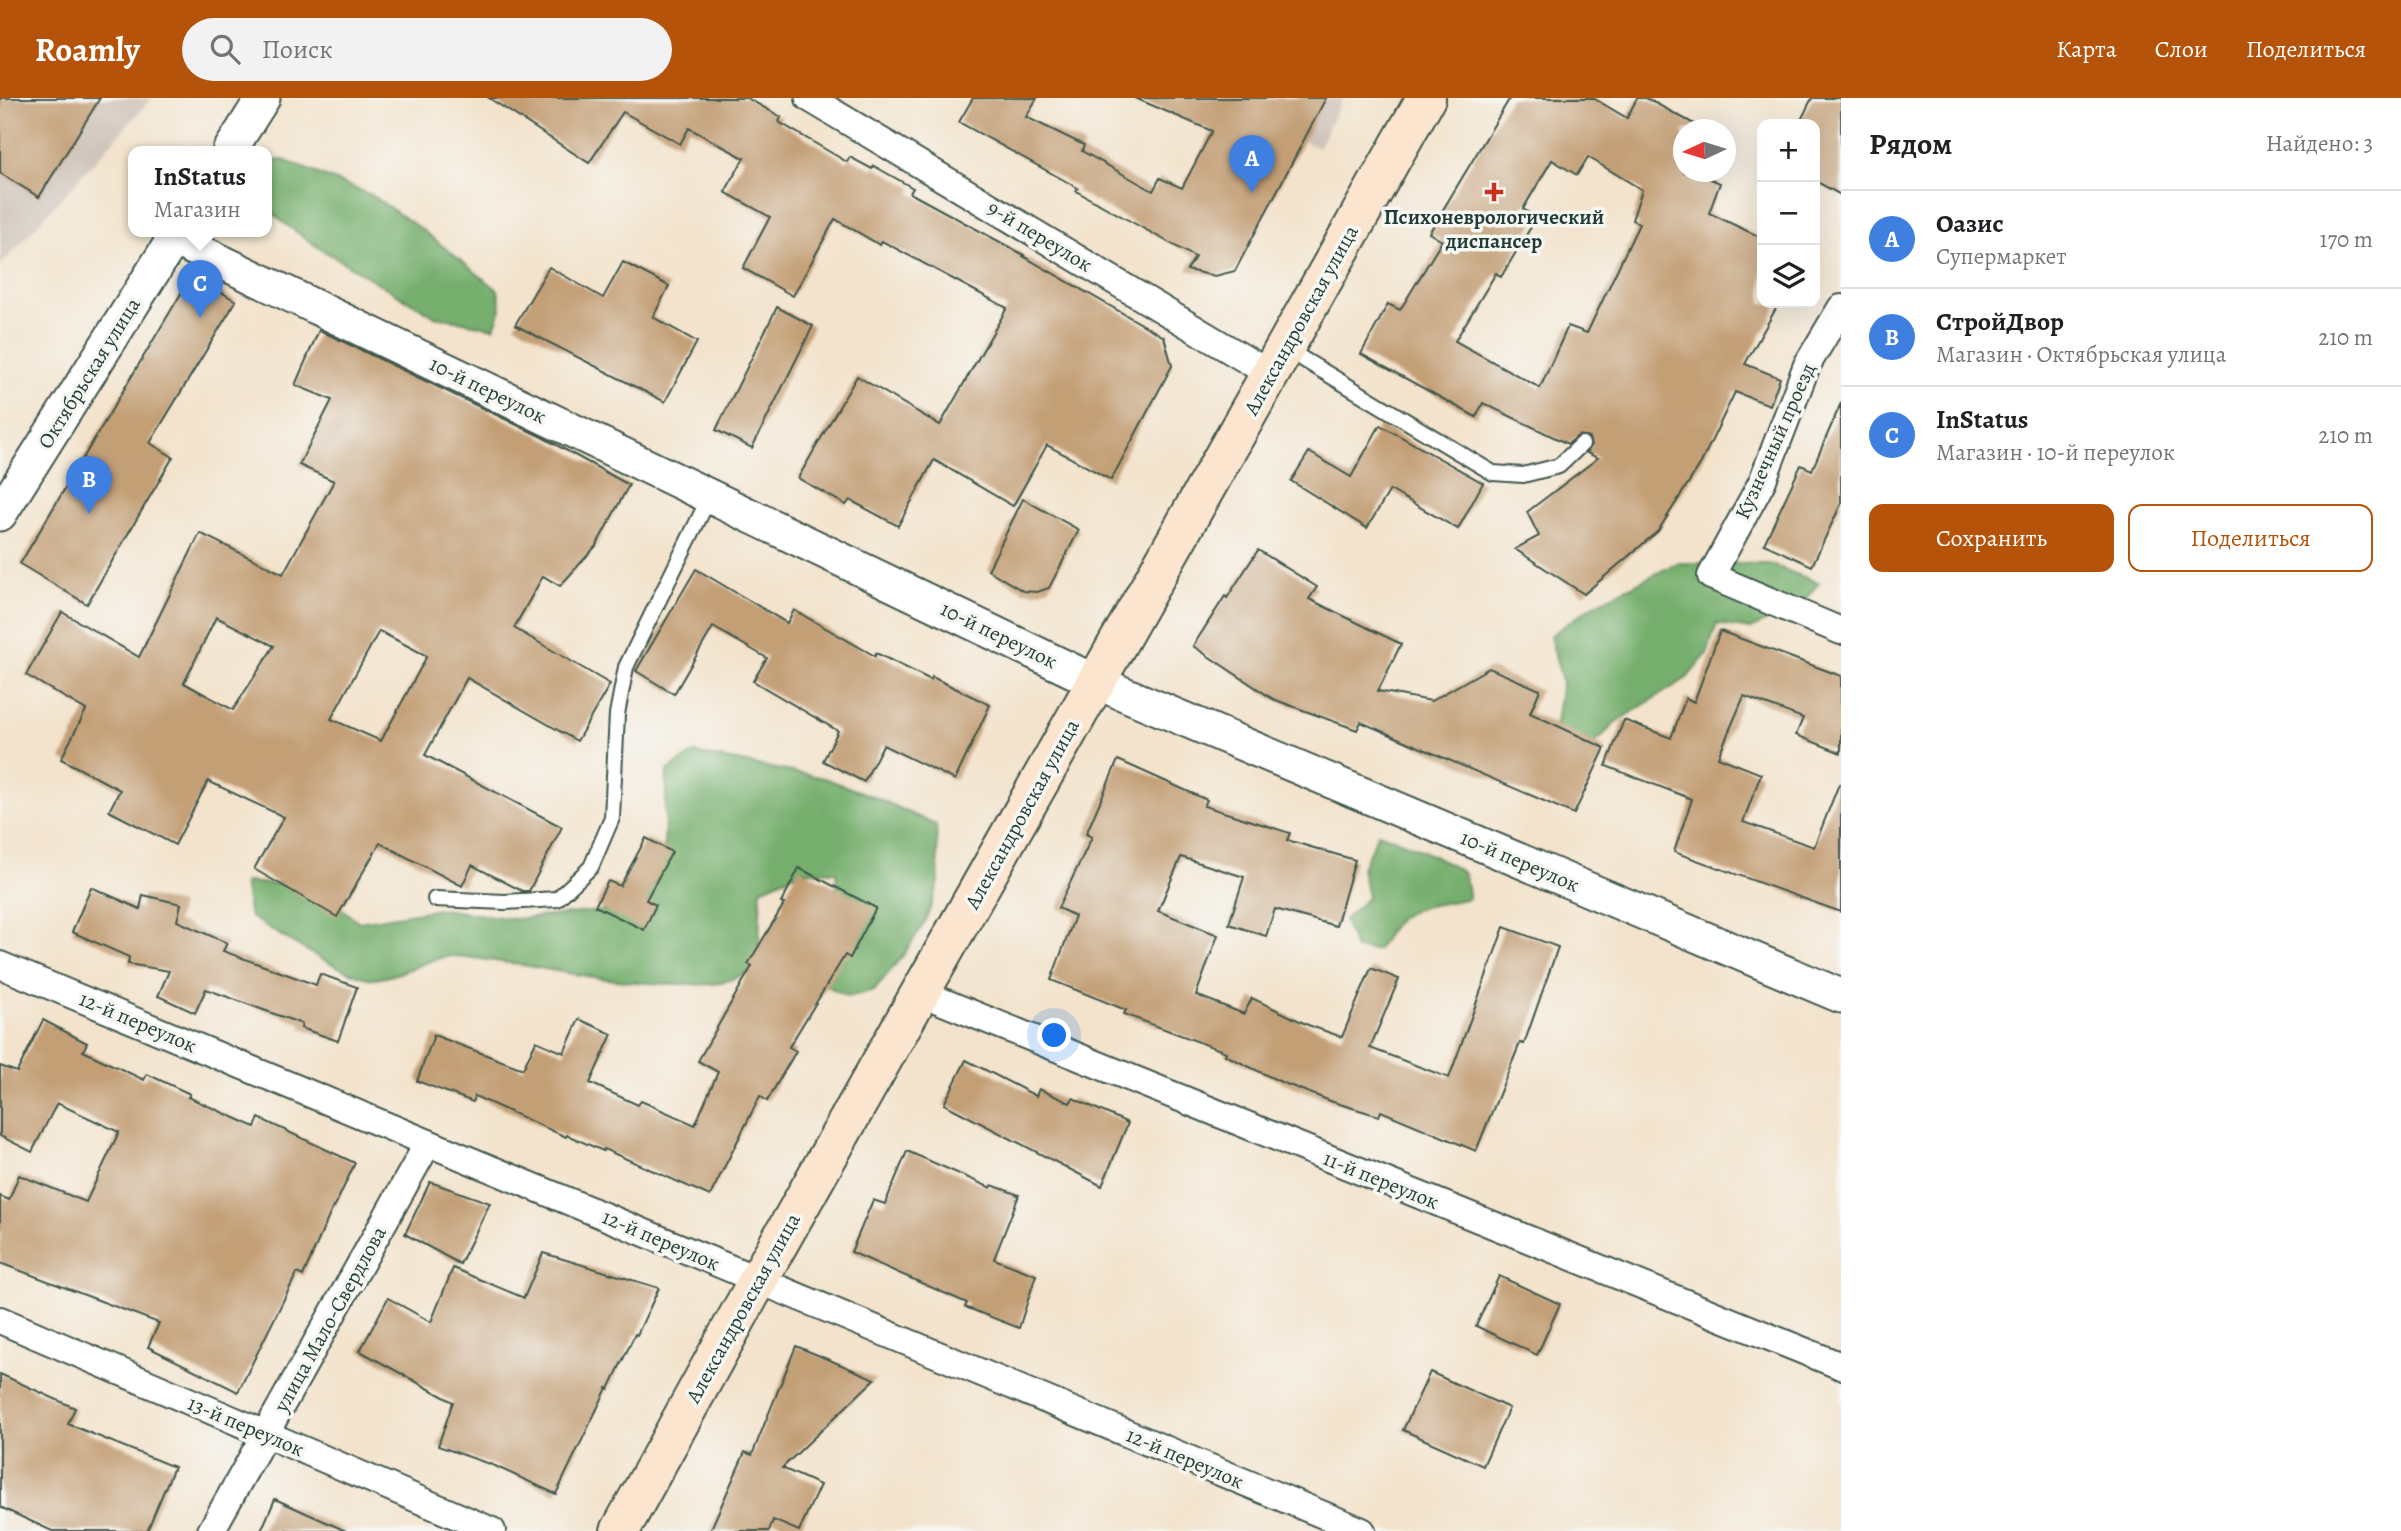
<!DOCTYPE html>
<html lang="ru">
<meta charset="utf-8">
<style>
body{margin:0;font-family:Alegreya,serif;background:#f2f2f2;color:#202124}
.controls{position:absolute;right:21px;top:21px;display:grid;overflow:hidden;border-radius:14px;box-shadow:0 7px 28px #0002}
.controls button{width:63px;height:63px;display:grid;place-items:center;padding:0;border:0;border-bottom:2px solid #e0e0e0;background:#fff;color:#202124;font:35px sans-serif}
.compass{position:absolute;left:1673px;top:21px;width:63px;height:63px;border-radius:50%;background:#fff;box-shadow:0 7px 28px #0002;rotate:266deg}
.you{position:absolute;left:1055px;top:938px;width:24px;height:24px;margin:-18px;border:5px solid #fff;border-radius:50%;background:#1a73e8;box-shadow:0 0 0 10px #1a73e833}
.badge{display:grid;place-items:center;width:46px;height:46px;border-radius:50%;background:#b45309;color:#fff;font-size:23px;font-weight:700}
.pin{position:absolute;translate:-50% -58px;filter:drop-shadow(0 2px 4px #0008)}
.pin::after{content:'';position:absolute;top:37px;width:24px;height:21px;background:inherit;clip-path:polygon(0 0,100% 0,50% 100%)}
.popup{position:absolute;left:128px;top:48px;width:144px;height:91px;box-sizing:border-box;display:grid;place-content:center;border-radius:14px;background:#fff;filter:drop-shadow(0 2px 5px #0005);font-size:23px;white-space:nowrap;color:#757577}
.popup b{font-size:26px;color:#202124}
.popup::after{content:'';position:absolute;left:50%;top:100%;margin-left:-14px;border:14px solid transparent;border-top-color:#fff}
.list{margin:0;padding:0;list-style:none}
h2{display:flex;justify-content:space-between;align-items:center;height:91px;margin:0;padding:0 28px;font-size:30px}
h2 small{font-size:23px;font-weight:400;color:#757577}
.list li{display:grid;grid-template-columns:46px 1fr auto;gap:21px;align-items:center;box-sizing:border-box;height:98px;padding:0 28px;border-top:2px solid #e0e0e0}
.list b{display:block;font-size:26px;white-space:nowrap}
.list p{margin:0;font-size:23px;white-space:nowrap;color:#757577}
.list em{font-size:23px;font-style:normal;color:#757577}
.actions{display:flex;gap:14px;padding:21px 28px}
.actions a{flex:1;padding:16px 0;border:2px solid #b45309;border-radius:14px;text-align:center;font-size:24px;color:#b45309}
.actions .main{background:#b45309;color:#fff}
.icon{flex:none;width:38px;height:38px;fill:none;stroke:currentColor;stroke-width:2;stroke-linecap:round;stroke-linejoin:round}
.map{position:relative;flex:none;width:1841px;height:1433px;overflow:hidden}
header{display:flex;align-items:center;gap:42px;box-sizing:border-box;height:98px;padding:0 35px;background:#b45309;color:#fff}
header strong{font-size:33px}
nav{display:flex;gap:38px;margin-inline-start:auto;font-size:24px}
.search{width:490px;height:63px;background:#f2f2f2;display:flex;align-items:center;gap:18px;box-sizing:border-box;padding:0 24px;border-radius:38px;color:#757577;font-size:26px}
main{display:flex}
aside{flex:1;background:#fff}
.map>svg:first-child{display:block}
.industrial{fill:#cec2b9}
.forest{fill:#76af6d;stroke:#4a7650;stroke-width:2}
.building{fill:#c39f76;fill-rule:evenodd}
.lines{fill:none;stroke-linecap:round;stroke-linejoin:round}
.service-casing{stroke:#3f564b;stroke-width:18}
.minor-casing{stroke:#3f564b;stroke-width:30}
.tertiary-casing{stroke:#3f564b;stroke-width:37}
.secondary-casing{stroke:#3f564b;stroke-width:42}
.service{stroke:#fff;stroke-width:14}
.minor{stroke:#fff;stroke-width:26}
.tertiary{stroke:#fff;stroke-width:33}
.secondary{stroke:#fbe5cf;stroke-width:38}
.poi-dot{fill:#c8321e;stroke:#f6f6f2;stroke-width:2.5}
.labels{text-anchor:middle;stroke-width:7;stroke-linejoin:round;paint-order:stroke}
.poi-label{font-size:21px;font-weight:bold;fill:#1f3d34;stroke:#f6f6f2}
.street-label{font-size:21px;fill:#1f3d34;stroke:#f6f6f2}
</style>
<header>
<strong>Roamly</strong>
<div class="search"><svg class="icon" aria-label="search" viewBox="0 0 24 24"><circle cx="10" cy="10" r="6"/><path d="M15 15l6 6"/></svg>Поиск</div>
<nav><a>Карта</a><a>Слои</a><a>Поделиться</a></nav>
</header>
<main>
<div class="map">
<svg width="1841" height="1433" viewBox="0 0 1841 1433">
<rect width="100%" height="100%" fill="#f6f6f2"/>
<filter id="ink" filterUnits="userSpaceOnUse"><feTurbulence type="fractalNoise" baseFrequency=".0143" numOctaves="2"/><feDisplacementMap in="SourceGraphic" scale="14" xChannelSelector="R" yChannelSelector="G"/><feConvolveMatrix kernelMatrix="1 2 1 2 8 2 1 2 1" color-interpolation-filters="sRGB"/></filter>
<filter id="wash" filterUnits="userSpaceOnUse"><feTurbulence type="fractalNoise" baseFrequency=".00686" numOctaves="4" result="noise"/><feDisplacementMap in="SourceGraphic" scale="28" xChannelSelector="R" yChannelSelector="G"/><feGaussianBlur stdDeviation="1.57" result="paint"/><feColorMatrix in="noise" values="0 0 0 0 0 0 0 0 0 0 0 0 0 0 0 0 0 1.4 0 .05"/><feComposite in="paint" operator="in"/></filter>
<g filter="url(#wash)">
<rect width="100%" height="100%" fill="#f3e3cc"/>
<!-- industrial -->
<g class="industrial">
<path d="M 0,0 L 152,0 L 0,168 Z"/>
<path d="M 1218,0 L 1343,0 L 1318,50 Z"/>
</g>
<!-- forest -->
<g class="forest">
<path d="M 281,61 L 371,97 L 421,131 L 498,192 L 501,211 L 494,230 L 434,218 L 319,150 L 284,125 L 266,109 L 267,64 Z"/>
<path d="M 1677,465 L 1770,466 L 1819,485 L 1802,505 L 1751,531 L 1717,526 L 1707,556 L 1687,580 L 1616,624 L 1585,656 L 1555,633 L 1562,583 L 1550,538 L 1592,508 Z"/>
<path d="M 694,655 L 824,680 L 877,700 L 936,727 L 939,784 L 926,822 L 902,859 L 874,892 L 848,899 L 812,880 L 840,821 L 836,774 L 802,773 L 761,791 L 758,870 C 747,875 735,881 723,884 C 712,888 698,886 686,886 C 608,888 533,865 455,858 C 435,856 389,885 368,880 C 326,868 287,840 250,819 L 244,784 L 308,788 L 324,797 L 359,824 L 440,811 L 514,821 L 611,812 L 656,786 L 664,749 L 667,673 Z"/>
<path d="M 1378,735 C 1408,745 1437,758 1464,775 L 1469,800 C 1448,806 1410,806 1396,824 C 1389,832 1383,843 1377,852 L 1355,851 L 1344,822 L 1368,799 L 1362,770 Z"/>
</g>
<g id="blocks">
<!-- building -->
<g class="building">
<path d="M 0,0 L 100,0 L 39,99 L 0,75 Z"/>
<path d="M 489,0 L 747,0 L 781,19 L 779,24 L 847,64 L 850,59 L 872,71 L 874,68 L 913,90 L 910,95 L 1024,157 L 1023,158 L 1164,239 L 1172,268 L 1111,382 L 1047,347 L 1013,408 L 934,362 L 898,428 L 850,402 L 846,407 L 798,380 L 857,278 L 940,327 L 1007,210 L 882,143 L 880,147 L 835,121 L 793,198 L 743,170 L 770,119 L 725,94 L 744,60 L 689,30 L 680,46 L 623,14 L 589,65 Z"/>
<path d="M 973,0 L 1037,0 L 1026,19 L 1084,47 L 1082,53 L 1153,93 L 1160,80 L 1182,90 L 1212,33 L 1135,0 L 1326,0 L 1235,173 L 1215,178 L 1187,172 L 1195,159 L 1076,93 L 1078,90 L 959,24 Z"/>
<path d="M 1510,0 L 1593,0 L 1627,20 L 1637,0 L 1646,0 L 1696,27 L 1694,32 L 1684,32 L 1684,50 L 1676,64 L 1684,68 L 1684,74 L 1695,74 L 1720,85 L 1709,115 L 1762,140 L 1762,205 L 1779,205 L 1745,266 L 1780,280 L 1770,307 L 1735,294 L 1701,365 L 1658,433 L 1584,496 L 1515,451 L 1539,438 L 1527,414 L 1598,360 L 1587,355 L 1591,348 L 1589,340 L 1579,337 L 1568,346 L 1483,305 L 1476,319 L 1361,256 L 1388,206 L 1400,212 L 1442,143 L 1429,135 ZM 1588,59 L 1642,92 L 1632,122 L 1639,126 L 1587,235 L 1568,228 L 1540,290 L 1455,243 L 1496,175 L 1501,179 L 1537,119 L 1523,111 L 1552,62 L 1577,77 Z"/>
<path d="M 1812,0 L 1841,0 L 1841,97 L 1815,83 L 1815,26 L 1799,26 Z"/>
<path d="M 623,164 L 669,188 L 653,219 L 697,244 L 665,304 L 515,227 L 549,169 L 603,200 Z"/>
<path d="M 192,177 L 236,203 L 150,345 L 173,359 L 87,506 L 20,466 Z"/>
<path d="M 777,209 L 813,228 L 752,350 L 716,332 Z"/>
<path d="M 319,232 L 542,339 L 629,387 L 596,448 L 560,488 L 543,478 L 514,530 L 610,586 L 577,643 L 467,580 L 425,657 L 562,729 L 529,793 L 522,793 L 472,767 L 462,788 L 380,745 L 337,819 L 254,771 L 284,719 L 208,683 L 175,747 L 109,713 L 120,692 L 61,661 L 86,612 L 26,577 L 62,514 L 139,559 L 200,435 L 283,476 L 334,383 L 299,367 L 332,302 L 295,287 ZM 216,519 L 274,548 L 233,612 L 184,585 ZM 379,533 L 427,558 L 381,643 L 331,621 Z"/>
<path d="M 1841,305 L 1841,406 L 1812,468 L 1764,446 L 1801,367 L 1812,372 Z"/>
<path d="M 1380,327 L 1483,385 L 1458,431 L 1390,392 L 1367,430 L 1291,383 L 1309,354 L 1351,379 Z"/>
<path d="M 1023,401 L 1079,432 L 1049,490 L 1037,494 L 1023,493 L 988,472 Z"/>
<path d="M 1258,452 L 1317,489 L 1309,501 L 1401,546 L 1378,593 L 1431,603 L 1489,570 L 1540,592 L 1530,615 L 1605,650 L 1574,716 L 1361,624 L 1357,632 L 1273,601 L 1193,548 L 1225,498 L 1227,500 Z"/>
<path d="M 696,471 L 787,525 L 794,512 L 875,558 L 876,555 L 931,582 L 932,579 L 990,607 L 955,682 L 883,647 L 864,684 L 823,663 L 838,633 L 753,583 L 767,560 L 713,529 L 674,596 L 636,573 Z"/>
<path d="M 1720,533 L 1841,578 L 1841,655 L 1796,637 L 1803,620 L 1744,598 L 1718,659 L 1761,676 L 1743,724 L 1814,749 L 1839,686 L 1841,686 L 1841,814 L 1674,754 L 1692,701 L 1606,668 L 1624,622 L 1671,640 L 1686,600 L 1694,604 Z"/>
<path d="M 1118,662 L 1207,702 L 1204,708 L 1290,735 L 1287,742 L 1355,762 L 1336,828 L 1275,811 L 1266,838 L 1229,826 L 1244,779 L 1181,759 L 1158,813 L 1218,837 L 1196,897 L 1244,916 L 1252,900 L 1308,927 L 1342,939 L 1371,870 L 1399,881 L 1370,950 L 1449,980 L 1504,829 L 1558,849 L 1524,946 L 1520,945 L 1476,1053 L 1381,1013 L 1379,1018 L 1333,1004 L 1281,984 L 1225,957 L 1226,954 L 1124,916 L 1126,912 L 1051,882 L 1075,818 L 1058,810 L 1092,739 L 1086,736 Z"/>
<path d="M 646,740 L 672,754 L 646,802 L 656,807 L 644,832 L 595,808 L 608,783 L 620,788 Z"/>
<path d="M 799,770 L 876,810 L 850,860 L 845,857 L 789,949 L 796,953 L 767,1003 L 760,998 L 710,1098 L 604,1051 L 603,1053 L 567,1037 L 566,1039 L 475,998 L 473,1004 L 417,983 L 434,937 L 523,971 L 536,943 L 564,955 L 579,921 L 612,936 L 590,985 L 638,1007 L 641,1003 L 695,1027 L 718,974 L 698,963 L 752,868 L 748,866 L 784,806 L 781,805 Z"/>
<path d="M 91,789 L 140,811 L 143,797 L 181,806 L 177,823 L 227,845 L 223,853 L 316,887 L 320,876 L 357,889 L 338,943 L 301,930 L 302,926 L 206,891 L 195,915 L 158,898 L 169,873 L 128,866 L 129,859 L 72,834 Z"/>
<path d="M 43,922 L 87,945 L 83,953 L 144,982 L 147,976 L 190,996 L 188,999 L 255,1029 L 259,1020 L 355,1065 L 334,1110 L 333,1109 L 303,1178 L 297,1175 L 238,1294 L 148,1249 L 159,1225 L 0,1165 L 0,1098 L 9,1102 L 19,1077 L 86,1104 L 119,1034 L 57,1005 L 32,1054 L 0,1038 L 0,968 L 17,974 Z"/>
<path d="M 966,962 L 1036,998 L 1039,991 L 1070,1005 L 1073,1000 L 1128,1025 L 1102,1088 L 944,1006 Z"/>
<path d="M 907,1053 L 991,1090 L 992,1087 L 1019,1097 L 994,1161 L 1036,1177 L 1019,1230 L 965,1209 L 967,1205 L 851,1154 L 873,1102 L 885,1106 Z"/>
<path d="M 430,1084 L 490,1105 L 460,1166 L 405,1136 Z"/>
<path d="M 543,1155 L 659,1190 L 637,1237 L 635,1236 L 609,1291 L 607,1290 L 556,1396 L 495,1368 L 438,1348 L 453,1304 L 360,1253 L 388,1200 L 431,1224 L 453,1170 L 524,1200 Z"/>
<path d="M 1499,1178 L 1560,1206 L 1537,1257 L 1476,1228 Z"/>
<path d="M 796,1248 L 875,1281 L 782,1370 L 820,1387 L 799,1433 L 773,1422 L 769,1433 L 710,1433 L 745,1354 L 752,1357 Z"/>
<path d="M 1430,1274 L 1509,1310 L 1483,1368 L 1403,1332 Z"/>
<path d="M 0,1276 L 75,1310 L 68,1326 L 174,1369 L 147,1433 L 52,1433 L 0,1409 Z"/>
<path d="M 275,1401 L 346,1433 L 261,1433 Z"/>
</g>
</g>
</g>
<g filter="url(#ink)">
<use href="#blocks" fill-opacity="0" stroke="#3f564b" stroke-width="2"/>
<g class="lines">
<defs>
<g id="service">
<path d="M 1286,251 L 1493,375 L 1523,377 L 1559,368 L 1582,346"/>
<path d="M 435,801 L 505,804 L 557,801 L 591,769 L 612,720 L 617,616 L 626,569 L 710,398"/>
</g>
<g id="minor">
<path d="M 809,0 L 1270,276"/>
<path d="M 1841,210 L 1807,267 L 1762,384 L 1711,478 L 1841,533"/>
<path d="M 0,867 L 1362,1433"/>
<path d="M 921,895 L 1841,1268"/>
<path d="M 0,1222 L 492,1433"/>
<path d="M 211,1433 L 428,1045"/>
</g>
<g id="tertiary">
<path d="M 229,54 L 263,0"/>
<path d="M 174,141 L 1096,584 L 1841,898"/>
<path d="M 0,416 L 178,134"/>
</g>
<path id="secondary" d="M 620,1433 L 758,1182 L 1426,0"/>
</defs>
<!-- service casing -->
<use href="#service" class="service-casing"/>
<!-- minor casing -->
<use href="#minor" class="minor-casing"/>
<!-- tertiary casing -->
<use href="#tertiary" class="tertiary-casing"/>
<!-- secondary casing -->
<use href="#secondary" class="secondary-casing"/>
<!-- service -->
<use href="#service" class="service"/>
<!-- minor -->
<use href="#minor" class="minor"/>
<!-- tertiary -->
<use href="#tertiary" class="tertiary"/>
<!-- secondary -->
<use href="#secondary" class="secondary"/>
</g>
</g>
<!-- markers -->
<path class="poi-dot" d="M1490.5 83.5h7v7h7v7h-7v7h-7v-7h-7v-7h7z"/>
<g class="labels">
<!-- poi labels -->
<g class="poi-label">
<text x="1494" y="126">Психоневрологический<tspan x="1494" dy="24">диспансер</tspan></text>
</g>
<!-- street labels -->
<g class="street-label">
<text transform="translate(1040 138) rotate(31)" y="7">9-й переулок</text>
<text transform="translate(1301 222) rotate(-61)" y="7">Александровская улица</text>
<text transform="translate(89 275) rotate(-58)" y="7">Октябрьская улица</text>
<text transform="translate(488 292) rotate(26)" y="7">10-й переулок</text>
<text transform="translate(1775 343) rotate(-66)" y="7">Кузнечный проезд</text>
<text transform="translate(999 537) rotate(26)" y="7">10-й переулок</text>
<text transform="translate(1022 716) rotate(-61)" y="7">Александровская улица</text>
<text transform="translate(1520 763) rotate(23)" y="7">10-й переулок</text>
<text transform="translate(138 924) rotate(23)" y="7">12-й переулок</text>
<text transform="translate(1381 1082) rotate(22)" y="7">11-й переулок</text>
<text transform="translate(661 1142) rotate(23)" y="7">12-й переулок</text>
<text transform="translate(743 1210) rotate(-61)" y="7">Александровская улица</text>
<text transform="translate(330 1221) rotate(-61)" y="7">улица Мало-Свердлова</text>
<text transform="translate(246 1328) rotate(23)" y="7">13-й переулок</text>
<text transform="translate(1185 1360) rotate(23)" y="7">12-й переулок</text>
</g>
</g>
</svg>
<div class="controls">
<button>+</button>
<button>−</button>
<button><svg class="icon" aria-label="layers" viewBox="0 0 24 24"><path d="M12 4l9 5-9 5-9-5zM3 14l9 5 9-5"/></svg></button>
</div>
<svg class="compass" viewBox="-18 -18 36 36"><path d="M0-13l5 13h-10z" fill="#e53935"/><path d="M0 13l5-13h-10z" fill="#757577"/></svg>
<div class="you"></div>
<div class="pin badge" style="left:1252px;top:95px;background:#3f7fe0">A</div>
<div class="pin badge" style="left:89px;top:416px;background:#3f7fe0">B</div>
<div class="pin badge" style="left:200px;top:220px;background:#3f7fe0">C</div>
<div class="popup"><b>InStatus</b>Магазин</div>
</div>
<aside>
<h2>Рядом<small>Найдено: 3</small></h2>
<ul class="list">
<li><span class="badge" style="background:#3f7fe0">A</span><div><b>Оазис</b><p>Супермаркет</p></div><em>170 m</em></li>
<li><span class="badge" style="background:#3f7fe0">B</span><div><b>СтройДвор</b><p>Магазин · Октябрьская улица</p></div><em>210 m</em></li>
<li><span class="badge" style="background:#3f7fe0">C</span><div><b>InStatus</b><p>Магазин · 10-й переулок</p></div><em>210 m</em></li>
</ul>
<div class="actions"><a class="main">Сохранить</a><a>Поделиться</a></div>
</aside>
</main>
